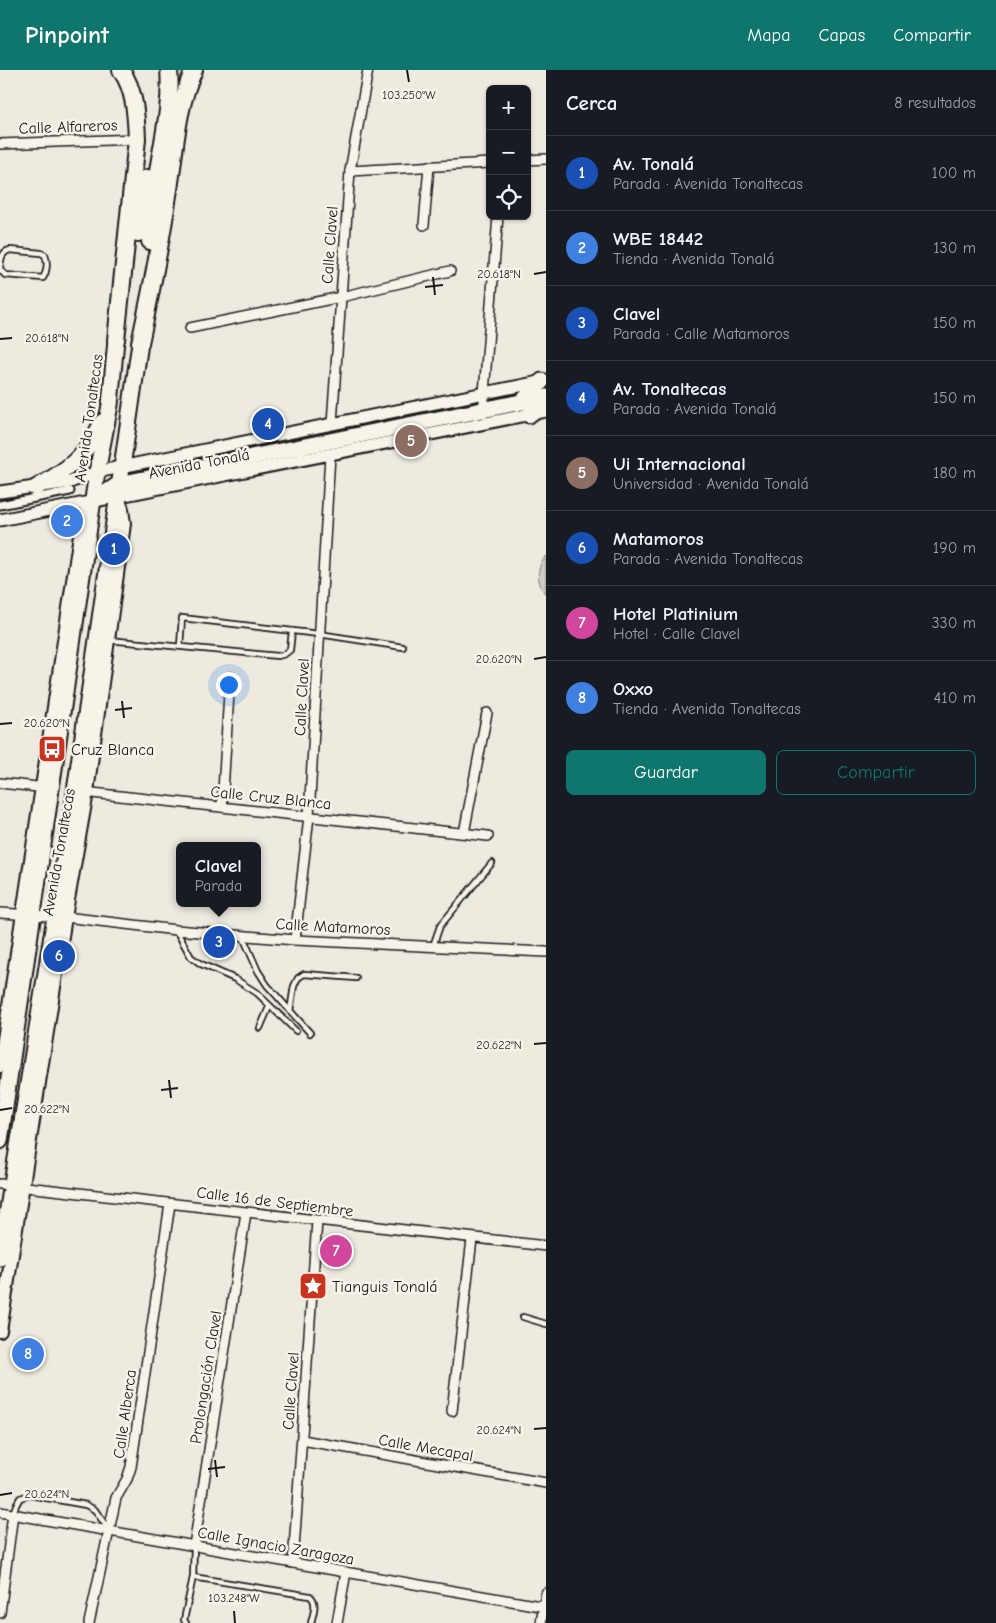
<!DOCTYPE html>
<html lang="es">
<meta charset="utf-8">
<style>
body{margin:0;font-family:"Comic Neue",sans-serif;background:#242831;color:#f1f3f6}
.controls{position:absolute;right:15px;top:15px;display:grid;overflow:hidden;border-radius:8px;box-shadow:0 1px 4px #0004}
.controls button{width:45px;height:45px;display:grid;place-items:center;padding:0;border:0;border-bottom:1px solid #363941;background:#171b24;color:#f1f3f6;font:25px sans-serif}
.you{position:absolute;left:228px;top:614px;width:18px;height:18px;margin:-12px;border:4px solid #fff;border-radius:50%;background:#1a73e8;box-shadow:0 0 0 8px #1a73e833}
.badge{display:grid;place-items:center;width:32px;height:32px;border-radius:50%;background:#0f766e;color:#fff;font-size:16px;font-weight:700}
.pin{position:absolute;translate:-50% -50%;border:2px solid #fff;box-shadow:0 1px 5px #0006}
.popup{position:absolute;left:176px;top:772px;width:85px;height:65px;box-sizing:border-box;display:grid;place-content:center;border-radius:8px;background:#171b24;filter:drop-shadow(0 1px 4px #0005);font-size:16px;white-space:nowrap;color:#9ea1a6}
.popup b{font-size:19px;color:#f1f3f6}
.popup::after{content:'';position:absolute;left:50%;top:100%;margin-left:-10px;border:10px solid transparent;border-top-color:#171b24}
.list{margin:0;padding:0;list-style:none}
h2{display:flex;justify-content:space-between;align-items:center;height:65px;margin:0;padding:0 20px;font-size:21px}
h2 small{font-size:16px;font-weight:400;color:#9ea1a6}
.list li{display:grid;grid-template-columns:32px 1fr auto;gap:15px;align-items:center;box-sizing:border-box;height:75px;padding:0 20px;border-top:1px solid #363941}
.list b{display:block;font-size:19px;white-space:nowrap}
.list p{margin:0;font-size:16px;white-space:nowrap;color:#9ea1a6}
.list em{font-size:16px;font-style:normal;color:#9ea1a6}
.actions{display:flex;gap:10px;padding:15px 20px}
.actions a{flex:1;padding:11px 0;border:1px solid #0f766e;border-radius:8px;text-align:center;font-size:18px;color:#0f766e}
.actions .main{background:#0f766e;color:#fff}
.icon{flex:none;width:28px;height:28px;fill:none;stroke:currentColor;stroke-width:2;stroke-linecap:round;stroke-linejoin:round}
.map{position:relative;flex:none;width:546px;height:1553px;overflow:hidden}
header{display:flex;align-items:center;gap:30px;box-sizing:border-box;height:70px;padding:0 25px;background:#0f766e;color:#fff}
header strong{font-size:24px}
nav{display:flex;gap:28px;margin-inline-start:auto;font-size:18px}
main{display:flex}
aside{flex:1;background:#171b24}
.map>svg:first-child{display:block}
.garden{fill:#cfccc3;stroke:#767470}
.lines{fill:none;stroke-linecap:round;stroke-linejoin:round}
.service-casing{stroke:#1c1c1c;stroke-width:8}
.pedestrian-casing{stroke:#1c1c1c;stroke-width:11}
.minor-casing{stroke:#1c1c1c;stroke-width:12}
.tertiary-casing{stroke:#1c1c1c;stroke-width:15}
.secondary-casing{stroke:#1c1c1c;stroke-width:16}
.primary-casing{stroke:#1c1c1c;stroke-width:19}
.motorway-casing{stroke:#1c1c1c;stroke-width:20}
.service{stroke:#f7f3e8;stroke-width:4.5}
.pedestrian{stroke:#f7f3e8;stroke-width:7}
.minor{stroke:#f7f3e8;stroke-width:9}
.tertiary{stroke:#f7f3e8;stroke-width:11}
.secondary{stroke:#f7f3e8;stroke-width:12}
.primary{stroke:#f7f3e8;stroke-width:15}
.motorway{stroke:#f7f3e8;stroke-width:16}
.ticks{fill:none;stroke:#1c1c1c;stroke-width:2}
.labels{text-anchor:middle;stroke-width:5;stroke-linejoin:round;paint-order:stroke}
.street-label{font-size:16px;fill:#1c1c1c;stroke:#f7f3e8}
.poi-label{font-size:16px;fill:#1c1c1c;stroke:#f7f3e8;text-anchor:start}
.ticks-label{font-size:12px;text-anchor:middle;fill:#1c1c1c;stroke:#f7f3e8;stroke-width:5;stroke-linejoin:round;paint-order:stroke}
</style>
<header>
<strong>Pinpoint</strong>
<nav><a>Mapa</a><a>Capas</a><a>Compartir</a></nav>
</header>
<main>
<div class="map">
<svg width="546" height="1553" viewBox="0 0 546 1553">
<rect width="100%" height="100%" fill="#eeeae0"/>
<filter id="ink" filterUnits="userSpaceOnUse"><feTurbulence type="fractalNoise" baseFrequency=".02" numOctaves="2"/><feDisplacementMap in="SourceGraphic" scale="10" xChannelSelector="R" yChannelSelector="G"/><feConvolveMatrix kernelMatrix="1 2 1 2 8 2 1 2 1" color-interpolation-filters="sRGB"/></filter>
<g filter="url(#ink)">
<!-- garden -->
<path class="garden" d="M 546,486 L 546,525 C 536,512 536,498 546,486 Z"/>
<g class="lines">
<defs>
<g id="service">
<path d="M 0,198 C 1,190 1,182 10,180 L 41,183 L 45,185 C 48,192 47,202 43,208 L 5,205 L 0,199"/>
<path d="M 108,570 L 278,586 L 285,584 L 290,580 L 292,561"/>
<path d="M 180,576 L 182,548 L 319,564 L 403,577"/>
<path d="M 176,860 L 191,887 L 201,894 L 235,909 L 257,923 L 296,961"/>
<path d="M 243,867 L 258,901 L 267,915 L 310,963"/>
<path d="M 433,876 L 440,856 L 492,793"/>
<path d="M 290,941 L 294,916 L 298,908 L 304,904 L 356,908"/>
<path d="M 260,958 L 269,937"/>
<path d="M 523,1247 L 546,1254"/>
<path d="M 13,1444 L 16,1435 L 20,1428 L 30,1425 L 86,1435 L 95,1440 L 109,1460"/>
<path d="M 193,1507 L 194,1476"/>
<path d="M 186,1553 L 184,1550 L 193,1507 L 310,1526 C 318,1532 313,1544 311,1553"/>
</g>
<path id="pedestrian" d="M 0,435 L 70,421"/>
<g id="minor">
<path d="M 0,74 L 137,69"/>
<path d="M 527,90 L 546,89"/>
<path d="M 350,101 L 490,93"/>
<path d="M 424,155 L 429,96"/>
<path d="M 190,258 L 341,227 L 450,201"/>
<path d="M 484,343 L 484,323 L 498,146"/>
<path d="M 332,353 L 350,101 L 368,0"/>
<path d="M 0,713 L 47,718"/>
<path d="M 83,722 L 488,766"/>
<path d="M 222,737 L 230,607"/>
<path d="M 464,763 L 487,643"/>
<path d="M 0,843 L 65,847 L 176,860 L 295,870 L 546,882"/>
<path d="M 295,870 L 309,746 L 330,385"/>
<path d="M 0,1114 L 546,1176"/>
<path d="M 452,1341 L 472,1169"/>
<path d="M 302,1370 L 546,1413"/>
<path d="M 0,1442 L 546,1537"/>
<path d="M 194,1476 L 246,1143"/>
<path d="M 293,1493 L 317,1151"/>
<path d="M 0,1543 L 13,1444"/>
<path d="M 89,1553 L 116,1428 L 127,1409 L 131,1397 L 170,1134"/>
<path d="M 337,1553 L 346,1502"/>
<path d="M 541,1553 L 546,1523"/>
</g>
<g id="tertiary">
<path d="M 0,422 L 70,412 L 97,402 L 121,397 L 544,311"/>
<path d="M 0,450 L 546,341"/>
</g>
<g id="secondary">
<path d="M 0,996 L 81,458 L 85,444 L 90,435"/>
<path d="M 0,1261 L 65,847 L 87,722 L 124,454 L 122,439 L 118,427"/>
</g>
<g id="primary">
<path d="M 522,332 L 542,311"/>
<path d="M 529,345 L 546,328"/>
<path d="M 35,418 C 66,401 87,386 102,352"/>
<path d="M 93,431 L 119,414 L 546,327"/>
<path d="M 0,1071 L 97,402 L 110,335 L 116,270"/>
<path d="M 0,1188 L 73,735 L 140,273"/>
</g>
<g id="motorway">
<path d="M 138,163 L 147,108"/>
<path d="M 150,171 C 153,146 155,120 159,95 C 164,65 172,31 169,0"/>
<path d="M 116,270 L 137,69 C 136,45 135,20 121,0"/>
<path d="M 140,273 C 151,222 161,171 169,119 C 175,80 177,36 194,0"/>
</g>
</defs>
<!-- service casing -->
<use href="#service" class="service-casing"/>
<!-- pedestrian casing -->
<use href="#pedestrian" class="pedestrian-casing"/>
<!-- minor casing -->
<use href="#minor" class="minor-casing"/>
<!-- tertiary casing -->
<use href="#tertiary" class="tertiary-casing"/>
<!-- secondary casing -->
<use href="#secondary" class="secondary-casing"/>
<!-- primary casing -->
<use href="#primary" class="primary-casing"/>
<!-- motorway casing -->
<use href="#motorway" class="motorway-casing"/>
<!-- service -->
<use href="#service" class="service"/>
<!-- pedestrian -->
<use href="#pedestrian" class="pedestrian"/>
<!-- minor -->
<use href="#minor" class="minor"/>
<!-- tertiary -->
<use href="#tertiary" class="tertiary"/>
<!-- secondary -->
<use href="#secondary" class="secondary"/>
<!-- primary -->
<use href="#primary" class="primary"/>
<!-- motorway -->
<use href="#motorway" class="motorway"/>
</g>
</g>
<!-- ticks -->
<path class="ticks" d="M 407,0 L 409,12M 534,204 L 546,202M 433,207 L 435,225M 425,217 L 443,215M 0,269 L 12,268M 534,589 L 546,587M 122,631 L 124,648M 115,640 L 132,638M 0,654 L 12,653M 534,974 L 546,973M 169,1010 L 171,1028M 161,1020 L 178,1018M 0,1040 L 12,1038M 534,1359 L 546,1358M 215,1390 L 217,1407M 208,1399 L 225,1397M 0,1425 L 12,1423M 234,1541 L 235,1553"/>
<!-- icons -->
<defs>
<symbol id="bus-square" viewBox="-11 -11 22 22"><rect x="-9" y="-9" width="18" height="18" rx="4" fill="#c8321e" stroke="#f7f3e8"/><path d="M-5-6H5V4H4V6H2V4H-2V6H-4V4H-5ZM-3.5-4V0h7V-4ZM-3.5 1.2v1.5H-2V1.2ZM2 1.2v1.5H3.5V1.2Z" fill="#fff"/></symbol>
<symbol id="sight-square" viewBox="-11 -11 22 22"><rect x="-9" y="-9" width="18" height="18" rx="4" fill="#c8321e" stroke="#f7f3e8"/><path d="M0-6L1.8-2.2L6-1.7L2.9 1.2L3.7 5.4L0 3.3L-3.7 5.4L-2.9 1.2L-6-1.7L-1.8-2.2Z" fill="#fff"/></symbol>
</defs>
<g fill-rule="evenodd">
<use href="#bus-square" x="36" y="663" width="32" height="32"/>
<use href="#sight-square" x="297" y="1200" width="32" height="32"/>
</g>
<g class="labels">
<!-- street labels -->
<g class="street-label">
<text transform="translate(68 56) rotate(-2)" y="6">Calle Alfareros</text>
<text transform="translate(329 175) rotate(-86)" y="6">Calle Clavel</text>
<text transform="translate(88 348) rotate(-82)" y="6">Avenida Tonaltecas</text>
<text transform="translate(199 393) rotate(-11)" y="6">Avenida Tonalá</text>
<text transform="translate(301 627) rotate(-87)" y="6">Calle Clavel</text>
<text transform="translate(271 727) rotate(6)" y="6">Calle Cruz Blanca</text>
<text transform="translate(58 782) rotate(-80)" y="6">Avenida Tonaltecas</text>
<text transform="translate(333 856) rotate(3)" y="6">Calle Matamoros</text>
<text transform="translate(275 1131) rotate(7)" y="6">Calle 16 de Septiembre</text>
<text transform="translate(205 1307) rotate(-81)" y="6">Prolongación Clavel</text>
<text transform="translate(290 1321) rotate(-86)" y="6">Calle Clavel</text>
<text transform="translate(124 1344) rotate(-82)" y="6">Calle Alberca</text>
<text transform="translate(426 1377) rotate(10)" y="6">Calle Mecapal</text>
<text transform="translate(276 1475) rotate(10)" y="6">Calle Ignacio Zaragoza</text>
</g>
<!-- poi labels -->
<g class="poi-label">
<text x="71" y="685">Cruz Blanca</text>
<text x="332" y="1222">Tianguis Tonalá</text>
</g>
</g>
<g class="ticks-label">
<text x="409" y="29">103.250°W</text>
<text x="499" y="208">20.618°N</text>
<text x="47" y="272">20.618°N</text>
<text x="499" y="593">20.620°N</text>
<text x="47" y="657">20.620°N</text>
<text x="499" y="979">20.622°N</text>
<text x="47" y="1043">20.622°N</text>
<text x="499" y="1364">20.624°N</text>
<text x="47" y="1428">20.624°N</text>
<text x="234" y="1532">103.248°W</text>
</g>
</svg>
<div class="controls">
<button>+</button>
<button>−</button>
<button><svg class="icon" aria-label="locate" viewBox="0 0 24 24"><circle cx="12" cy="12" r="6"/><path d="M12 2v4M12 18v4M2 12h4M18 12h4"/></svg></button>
</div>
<div class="you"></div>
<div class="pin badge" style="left:114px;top:479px;background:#1a4fb4">1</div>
<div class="pin badge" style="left:67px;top:451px;background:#3f7fe0">2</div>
<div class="pin badge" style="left:219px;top:872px;background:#1a4fb4">3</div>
<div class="popup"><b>Clavel</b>Parada</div>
<div class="pin badge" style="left:268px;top:354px;background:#1a4fb4">4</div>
<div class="pin badge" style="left:411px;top:371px;background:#8d6e63">5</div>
<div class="pin badge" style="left:59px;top:886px;background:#1a4fb4">6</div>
<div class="pin badge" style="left:336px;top:1181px;background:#d1479c">7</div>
<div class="pin badge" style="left:28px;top:1284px;background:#3f7fe0">8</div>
</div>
<aside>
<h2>Cerca<small>8 resultados</small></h2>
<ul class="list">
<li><span class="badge" style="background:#1a4fb4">1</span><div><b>Av. Tonalá</b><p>Parada · Avenida Tonaltecas</p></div><em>100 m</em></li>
<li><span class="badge" style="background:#3f7fe0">2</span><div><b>WBE 18442</b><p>Tienda · Avenida Tonalá</p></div><em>130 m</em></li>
<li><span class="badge" style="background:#1a4fb4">3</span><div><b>Clavel</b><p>Parada · Calle Matamoros</p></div><em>150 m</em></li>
<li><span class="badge" style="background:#1a4fb4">4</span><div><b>Av. Tonaltecas</b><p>Parada · Avenida Tonalá</p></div><em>150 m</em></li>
<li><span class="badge" style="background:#8d6e63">5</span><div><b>Ui Internacional</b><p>Universidad · Avenida Tonalá</p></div><em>180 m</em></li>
<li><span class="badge" style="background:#1a4fb4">6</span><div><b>Matamoros</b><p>Parada · Avenida Tonaltecas</p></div><em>190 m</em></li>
<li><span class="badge" style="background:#d1479c">7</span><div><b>Hotel Platinium</b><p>Hotel · Calle Clavel</p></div><em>330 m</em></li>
<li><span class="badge" style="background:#3f7fe0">8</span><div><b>Oxxo</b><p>Tienda · Avenida Tonaltecas</p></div><em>410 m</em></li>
</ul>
<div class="actions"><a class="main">Guardar</a><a>Compartir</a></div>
</aside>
</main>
